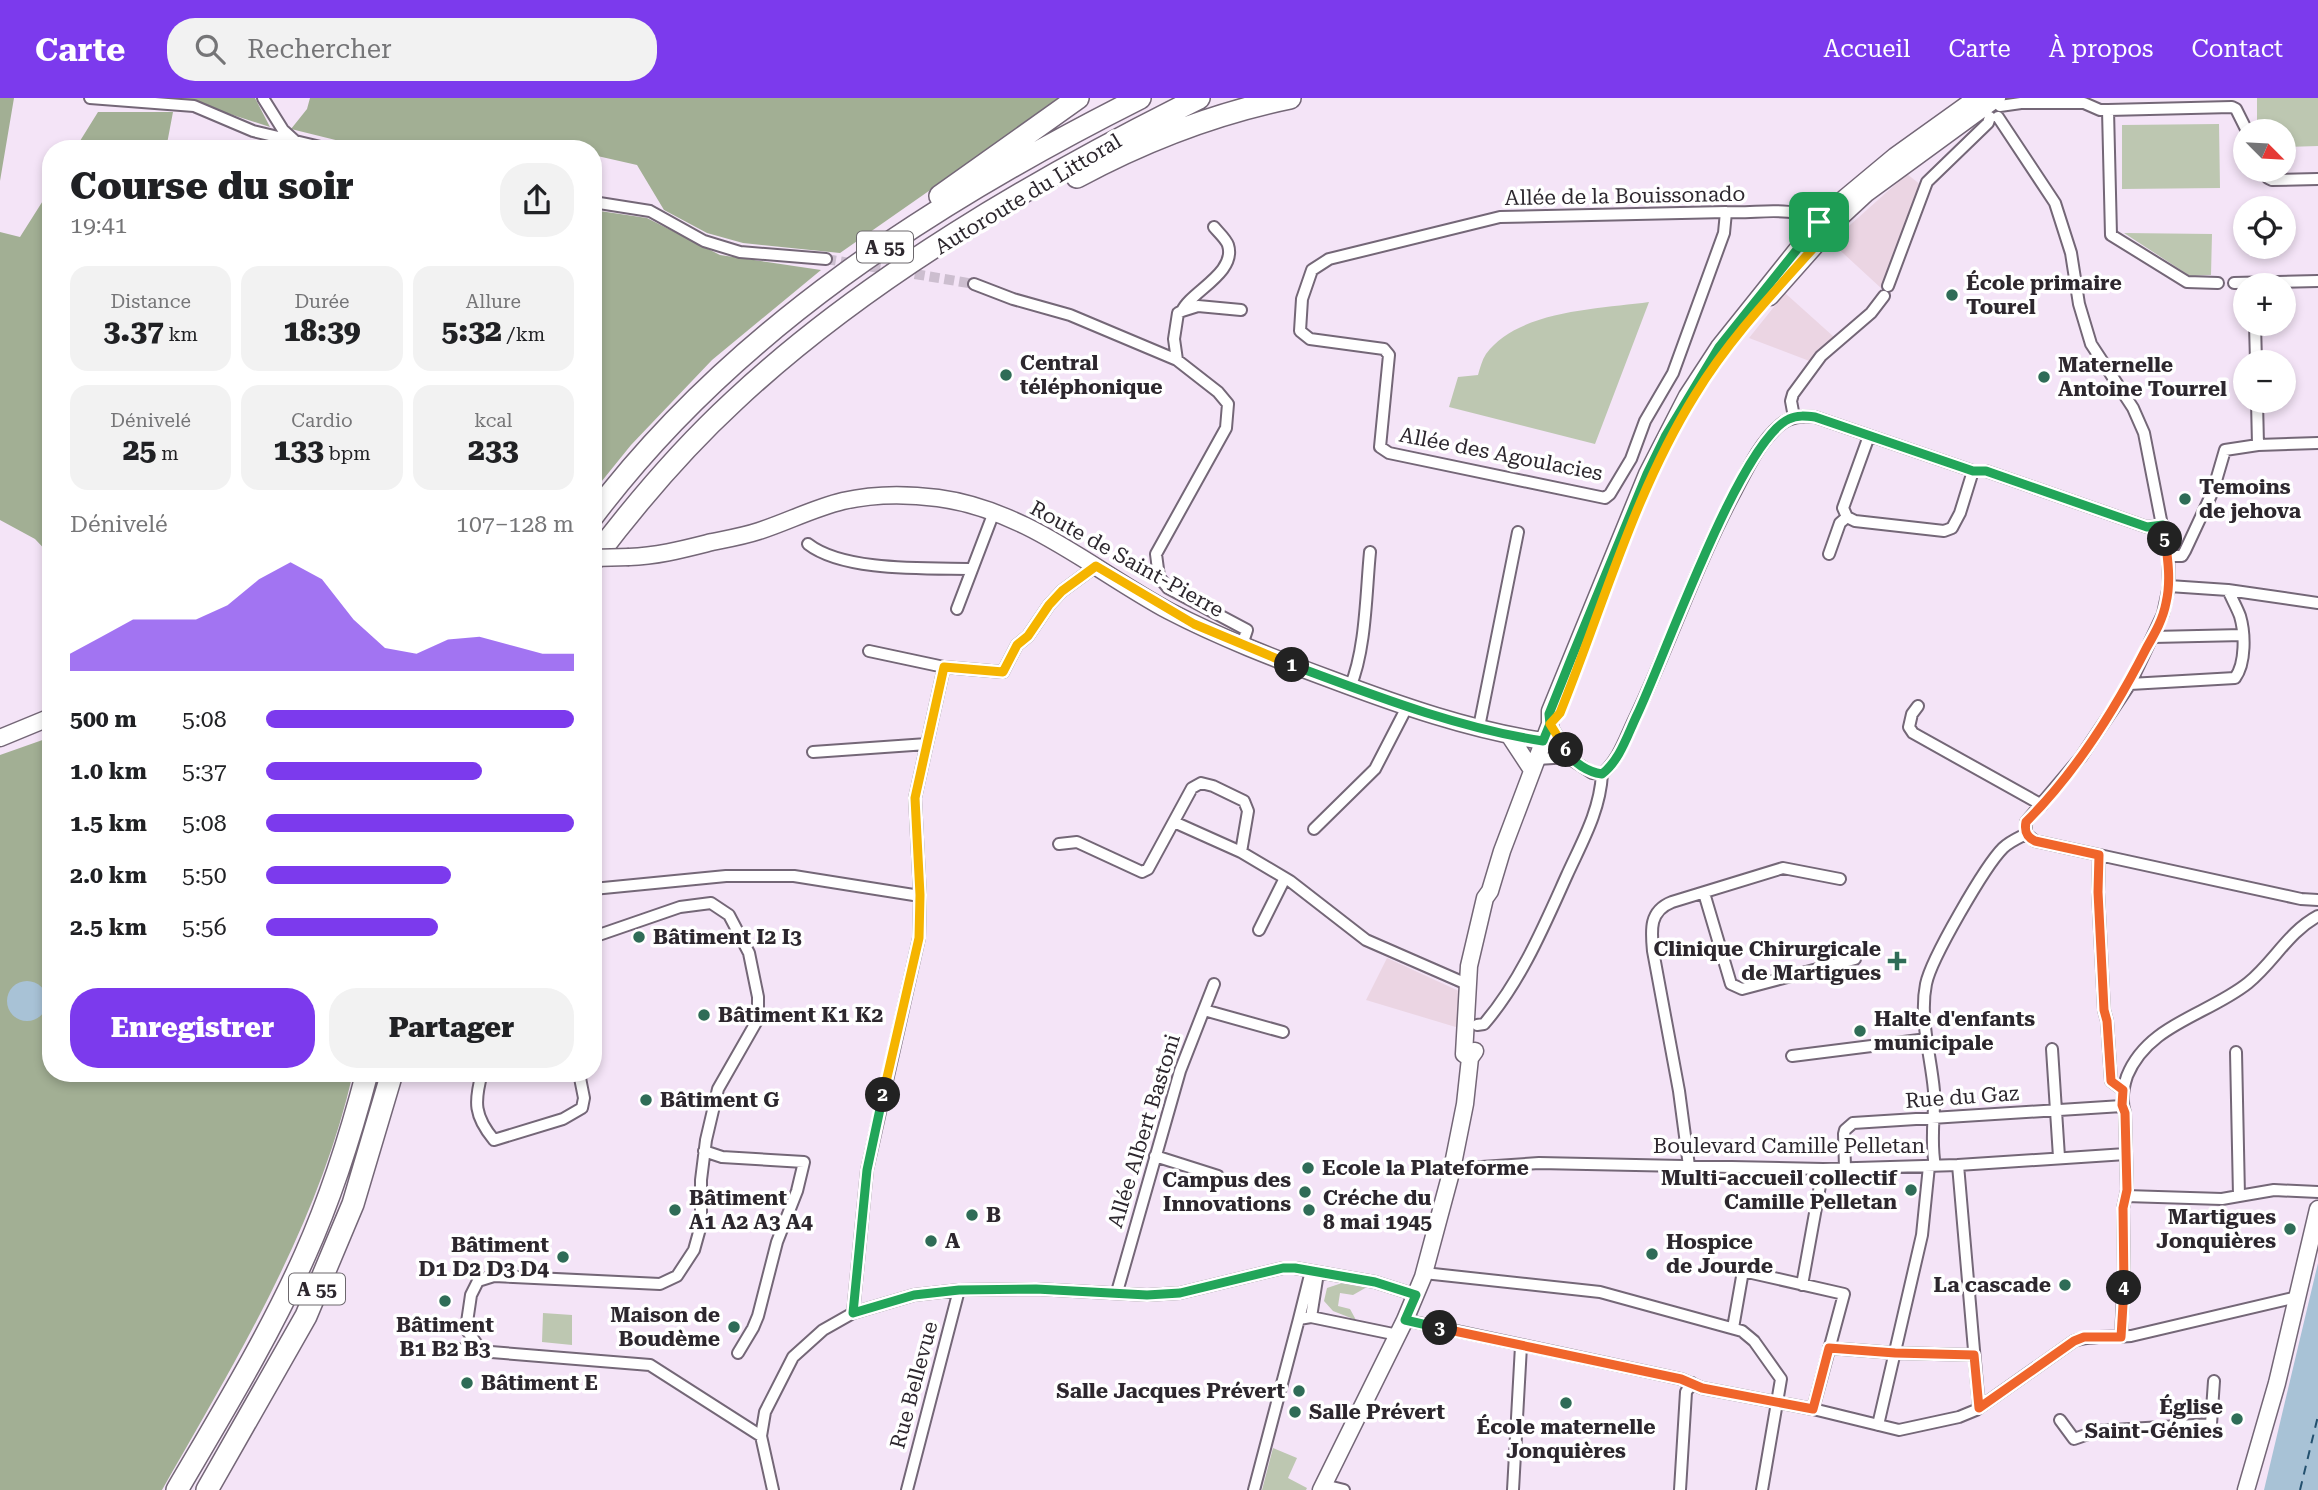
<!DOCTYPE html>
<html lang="fr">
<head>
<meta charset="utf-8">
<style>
	body { margin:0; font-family:"Roboto Serif",serif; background:#f2f2f2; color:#202124; height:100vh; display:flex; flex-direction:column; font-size:26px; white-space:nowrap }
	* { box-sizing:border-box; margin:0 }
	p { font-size:23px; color:#757577 }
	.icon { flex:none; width:38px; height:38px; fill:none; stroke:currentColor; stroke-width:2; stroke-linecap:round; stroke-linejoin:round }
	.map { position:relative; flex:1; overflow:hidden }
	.side { position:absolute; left:42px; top:42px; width:560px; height:942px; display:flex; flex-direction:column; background:#fff; border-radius:28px; box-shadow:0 4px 10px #0003 }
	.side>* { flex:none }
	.needle { width:46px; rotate:114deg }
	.tools { position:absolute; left:2233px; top:21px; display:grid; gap:14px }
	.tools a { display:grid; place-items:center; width:63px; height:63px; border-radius:50%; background:#fff; box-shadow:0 4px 10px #0003; font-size:35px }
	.pin { position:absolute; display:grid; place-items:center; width:60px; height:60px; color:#fff; margin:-30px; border-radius:14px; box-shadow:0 4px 10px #0006 }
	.km { position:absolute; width:35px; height:35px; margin:-18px; border-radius:50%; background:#222; color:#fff; font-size:19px; line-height:35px; text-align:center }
	.round { display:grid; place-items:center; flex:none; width:74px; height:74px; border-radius:28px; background:#f2f2f2 }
	.summary { display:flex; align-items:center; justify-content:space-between; height:119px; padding:0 28px }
	h1 { font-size:38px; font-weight:800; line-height:52px }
	.figures { display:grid; grid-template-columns:repeat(3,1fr); gap:10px; height:119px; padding:7px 28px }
	.figures div { display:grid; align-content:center; border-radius:18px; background:#f2f2f2; text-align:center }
	.figures b { font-size:30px; font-weight:800 }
	.figures small { font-size:19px; font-weight:400 }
	.figures p { font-size:19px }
	.chart { height:196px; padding:14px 28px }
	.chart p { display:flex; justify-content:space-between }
	.chart svg { width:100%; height:126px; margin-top:7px; fill:#7c3aed; opacity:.7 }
	.cta { display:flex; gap:14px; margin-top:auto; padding:14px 28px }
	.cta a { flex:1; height:80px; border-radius:28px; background:#7c3aed; color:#fff; font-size:28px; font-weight:800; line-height:80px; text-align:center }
	.cta a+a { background:#f2f2f2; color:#202124 }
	ul { padding:0 28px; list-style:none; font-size:23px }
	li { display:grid; grid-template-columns:112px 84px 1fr; align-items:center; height:52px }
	li i { height:18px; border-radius:9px; background:#7c3aed }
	header { display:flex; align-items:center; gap:42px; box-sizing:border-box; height:98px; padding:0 35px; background:#7c3aed; color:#fff }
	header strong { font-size:33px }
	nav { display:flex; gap:38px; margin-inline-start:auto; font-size:24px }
	.search { width:490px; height:63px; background:#f2f2f2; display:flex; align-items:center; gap:18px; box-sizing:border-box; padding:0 24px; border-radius:28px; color:#757577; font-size:26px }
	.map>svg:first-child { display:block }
</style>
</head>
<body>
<header>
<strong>Carte</strong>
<div class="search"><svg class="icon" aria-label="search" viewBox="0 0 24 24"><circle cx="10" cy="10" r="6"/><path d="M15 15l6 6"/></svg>Rechercher</div>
<nav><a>Accueil</a><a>Carte</a><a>À propos</a><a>Contact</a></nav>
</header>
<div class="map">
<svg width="2318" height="1392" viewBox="0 0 2318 1392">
	<rect width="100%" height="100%" fill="#f4e4f7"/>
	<!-- commercial -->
	<path fill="#ebd5e3" d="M1907,76l14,11 -20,59 -19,45 -51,-47z
		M1785,195l49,44 -13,12 -9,13 -63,-24z
		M1387,860l74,34 -2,36 -93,-28z"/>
	<!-- green -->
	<path fill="#bdc7b1" d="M2257,0h61v48l-34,1v-16h-27z
		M2219,26l1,64 -98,1v-64z
		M2124,135l88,1 -1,41 -21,1z
		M1649,204l-54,142 -146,-37 9,-30 20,-2c2,-7 4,-15 8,-21 32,-44 113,-45 163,-52z
		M1342,1185l25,4 -14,8 -13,-2 -2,13 12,3 6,11 -23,-9 -9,-10 3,-13z
		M543,1215l29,2v30l-30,-3z
		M1273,1350l24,10 -9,20 19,10 -1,2h-44z"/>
	<!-- forest -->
	<path fill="#a2af94" d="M0,0h14l-14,83z
		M180,0h75l15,29z
		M310,0h752l-222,155 -97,-10 -36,-10 -43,-23 -27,-45 -44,-10v-6h-32l-27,-6 -4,6h-158l-81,-20 16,-20z
		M98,14h75l-7,37h-91z
		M51,90v226l-5,13 5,2v127l-16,-17 -35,-19v-288l20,5z
		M593,112l54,8 73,37 101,15 -109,90 -81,85 -38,47z
		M51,639v336h302c-34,150 -115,284 -191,417h-162v-735z"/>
	<!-- water -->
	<path fill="#a8c2d6" d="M7 903a20 20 0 1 1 40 0a20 20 0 1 1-40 0Z
		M2318,1165v227h-54z"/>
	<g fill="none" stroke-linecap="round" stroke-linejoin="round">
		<!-- ferry -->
		<path stroke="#23506e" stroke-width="2" stroke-dasharray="9 7" stroke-linecap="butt" d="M2300,1392l18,-74"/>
		<!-- street-tunnel -->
		<path stroke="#ccbecf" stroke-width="10" stroke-dasharray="10 5" stroke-linecap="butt" d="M826,161l148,25"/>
		<defs>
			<path id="street" d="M90,0l104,8 59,25 76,18
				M263,0l20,32 11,10
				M2000,8l21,-3h63l16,7h8l124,-3 4,2 11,22
				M2108,12l3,125 76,47 31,1
				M1998,19l57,86 16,50 8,51 12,40 42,64 11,25 24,123 1,30 -6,28 -33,70 -49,73 -55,65v12
				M2264,72l4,8 4,2 46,-1
				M593,104l57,9 54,30 36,11 86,7
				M1726,114l-2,21 -51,140 -28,48 -14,38 -21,35 -5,4 -216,-45 -9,-6 9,-92 -5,-6 -74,-10 -10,-8 2,-32 10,-29 17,-11 171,-42 226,-5c23,2 48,-4 70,1 10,2 17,9 27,8
				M2234,185l84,-2
				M974,186l39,15 57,16 107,45 41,32 10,12 -2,24 -70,126 3,23 9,11 79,42 -5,15
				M1888,188l39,-104 61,-59 2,-6
				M1182,213l16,-5 43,4
				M2255,226l1,38
				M1177,262l-3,-21 4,-26 4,-2c8,-19 55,-38 46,-66 -2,-6 -9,-12 -14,-18
				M2257,303l1,44
				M1794,319l-3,-16 2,-7 28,-38 50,-43 13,-17
				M1869,338l-26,72 4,9 8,4 89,10 8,-3 8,-15 13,-42
				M808,446c36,28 119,24 164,25
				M1829,456l11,-31 7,-6
				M2168,458h14l3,-5 28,-60 12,-41 33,-5 60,-2
				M2169,488l59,4 90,13
				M957,511l37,-97
				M2153,539l90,-2
				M869,553l75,16 59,5 14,-27 11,-9 21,-31 13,-14 34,-25
				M2130,586l105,-6c11,-15 10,-45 5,-62 -3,-8 -8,-17 -12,-26
				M1350,589c16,-37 16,-95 20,-135
				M1918,608l-6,8 -3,13 4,6 129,72
				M1550,626l19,31
				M1479,629l39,-195
				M1543,643l49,32 10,1
				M813,654l114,-8
				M1537,661l33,-2
				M1602,676c16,-13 23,-35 32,-54 36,-75 62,-155 102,-229 12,-23 24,-49 44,-66 10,-9 23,-9 35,-8l158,54h13l161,56 16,-2
				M1174,724l67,30 49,29 76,59 103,45
				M1314,731l61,-60 32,-62
				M2026,736l9,7 266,58 17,1
				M1059,746l18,-2 65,30 6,-3 44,-81 9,-5 12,3 31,15 4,10 -7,41
				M2099,757l-1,37 6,118 3,11 4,60 12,9
				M593,791l133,-13h68l126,20
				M1704,795l27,91 11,5 113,-30
				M1259,832l26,-52
				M1204,912l79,22
				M1477,927l7,-1c37,-43 60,-98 83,-149 15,-33 33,-64 35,-101
				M2052,951l7,108
				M2236,954l3,144 35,-6 44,2
				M1792,958l135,-17
				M482,975c-8,29 -8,43 12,67l69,-21 19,-11 2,-10 -5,-25
				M704,1053l18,6 82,5 -7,29 -20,51 -19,74 -5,12 -15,25
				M1155,1058l63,20
				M1958,1067l21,243
				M1689,1068l-10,-75 -26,-140c-2,-21 -4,-40 19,-49l111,-34 57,11
				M1935,1068c-5,-25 0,-50 -1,-75 -3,-35 -15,-72 -8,-107 5,-25 59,-118 77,-136 6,-6 15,-10 23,-14
				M1845,1070l-1,-34 1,-4 8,-7 269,-17
				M1452,1071l87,-6 284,6 135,-4 168,-11
				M2126,1098l96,3 17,-3
				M1424,1175l176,19 142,39 12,10 27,38 -19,111
				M1802,1187l21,-116
				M1117,1194l63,-221 34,-87
				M853,1215l14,-143 52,-232 1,-42 -5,-98 29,-131
				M1311,1219l7,-44
				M1299,1221l12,-48
				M1405,1222l276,59 21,9 111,21 86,21 60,-13 17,-7 98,-69c16,-6 39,-3 57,-5l166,-39
				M1733,1230l10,-57 101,23 -31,115
				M2121,1239l3,-61 -1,-68 4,-18 -2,-77c-4,-12 -2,-25 2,-37 21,-52 81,-61 121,-93 26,-21 40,-51 70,-67
				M1829,1250l66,5 79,2
				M454,1251l196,16 111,71
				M481,1252l-15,-21 5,-34 7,-14 16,-5 166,8 17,-8 17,-26 7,-25v-45l5,-40 12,-51 40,-70v-22l-9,-44 -20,-38 -18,-12 -31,4 -87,30
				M2060,1322l14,19 23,-8 114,-7 3,-43
				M1878,1327l44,-190 7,-69
				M1324,1387l20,5
				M773,1392l-12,-54 4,-24 28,-55 30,-27 30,-17 61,-18 45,-5 77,-1 111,6 33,-2 103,-25h12l80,14 41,13
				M907,1392l52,-200
				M1254,1392l45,-171 12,-2 87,18
				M1513,1392l8,-144
				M1680,1392l6,-98 6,-9"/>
			<path id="secondary" d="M1770,199l70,-79 27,-25 130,-95
				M629,459c29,-1 55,-8 83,-15 15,-3 32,-6 47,-11 28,-9 55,-23 84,-30 30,-7 65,-7 95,-3 89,12 155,72 231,113 52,27 107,48 161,68 69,26 140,51 213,62
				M1509,637l23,35
				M0,640l51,-21
				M1470,960l-6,-4 5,-88 16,-68 5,-7 12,-40 48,-127v-13l97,-237 40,-78 32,-49 100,-125 22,-21 54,-45 81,-58
				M1321,1392l84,-170 18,-43 29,-108 13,-65 5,-46 5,-7
				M2246,1392l31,-107 41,-174"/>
			<path id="highway" d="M1077,79c65,-35 140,-64 213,-79
				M940,98l138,-98
				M593,418c140,-186 342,-315 547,-418
				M593,462c43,-57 89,-111 141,-159 131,-123 304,-223 465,-303
				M177,1392c45,-77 92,-154 128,-235 26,-58 46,-121 62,-182
				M207,1392l99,-174 47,-112 39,-131"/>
		</defs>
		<!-- street casing -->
		<use href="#street" stroke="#746777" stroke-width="14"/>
		<!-- secondary casing -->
		<use href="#secondary" stroke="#746777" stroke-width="19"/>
		<!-- highway casing -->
		<use href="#highway" stroke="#746777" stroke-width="24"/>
		<!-- street -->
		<use href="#street" stroke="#fff" stroke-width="10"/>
		<!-- secondary -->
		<use href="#secondary" stroke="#fff" stroke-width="16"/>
		<!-- highway -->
		<use href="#highway" stroke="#fff" stroke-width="21"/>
		<defs>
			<path id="secondary-bridge" d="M593,460l36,-1"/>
		</defs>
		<!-- secondary-bridge casing -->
		<use href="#secondary-bridge" stroke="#746777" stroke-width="19" stroke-linecap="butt"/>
		<!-- secondary-bridge -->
		<use href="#secondary-bridge" stroke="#fff" stroke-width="16"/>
	</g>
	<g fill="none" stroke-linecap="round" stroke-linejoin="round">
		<defs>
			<path id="split-1" d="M1292,567c81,30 165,63 251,76l7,-17 -1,-10 22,-55 76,-185 19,-39 53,-88 100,-125"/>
			<path id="split-2" d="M883,997l36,-157 1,-43 -5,-97 29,-131 59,5 14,-27 11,-9 21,-31 13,-14 34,-25 98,58 98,41"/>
			<path id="split-3" d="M883,997l-16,75 -14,143 61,-18 45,-5 77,-1 111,6 33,-2 103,-25h12l80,14 41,13 -11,25 35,8"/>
			<path id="split-4" d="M1440,1230l241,51 21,9 111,21 16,-61 66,5 79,2 5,53 95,-67 10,-4h37l3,-49"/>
			<path id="split-5" d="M2124,1190l-1,-80 4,-18 -2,-77 -3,-8 1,-15 -12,-9 -4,-60 -3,-11 -6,-118 1,-37 -64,-14c-8,-4 -11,-9 -9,-19 50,-50 89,-112 121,-175 8,-14 16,-28 19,-44 5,-21 2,-43 -1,-64"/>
			<path id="split-6" d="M1566,652c7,13 22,22 36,24 18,-14 25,-38 35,-59 27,-56 103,-274 152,-296 8,-4 17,-3 26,-2l158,54h13l161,56 16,-2 2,14"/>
			<path id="split-7" d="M1566,652l-16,-26 10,-11c43,-106 74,-220 135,-318 40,-66 95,-119 145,-177l-21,4"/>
		</defs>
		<!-- split-1 casing -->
		<use href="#split-1" stroke="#fff" stroke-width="14"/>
		<!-- split-2 casing -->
		<use href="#split-2" stroke="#fff" stroke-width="14"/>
		<!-- split-3 casing -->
		<use href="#split-3" stroke="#fff" stroke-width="14"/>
		<!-- split-4 casing -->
		<use href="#split-4" stroke="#fff" stroke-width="14"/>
		<!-- split-5 casing -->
		<use href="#split-5" stroke="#fff" stroke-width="14"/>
		<!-- split-6 casing -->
		<use href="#split-6" stroke="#fff" stroke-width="14"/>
		<!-- split-7 casing -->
		<use href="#split-7" stroke="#fff" stroke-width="14"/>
		<!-- split-1 -->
		<use href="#split-1" stroke="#22a559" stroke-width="9"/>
		<!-- split-2 -->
		<use href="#split-2" stroke="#f5b400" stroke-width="9"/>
		<!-- split-3 -->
		<use href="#split-3" stroke="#22a559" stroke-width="9"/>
		<!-- split-4 -->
		<use href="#split-4" stroke="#f0652b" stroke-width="9"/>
		<!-- split-5 -->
		<use href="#split-5" stroke="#f0652b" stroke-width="9"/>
		<!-- split-6 -->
		<use href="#split-6" stroke="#22a559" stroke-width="9"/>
		<!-- split-7 -->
		<use href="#split-7" stroke="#f5b400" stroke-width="9"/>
	</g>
	<!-- markers -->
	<g fill="#2f6c57" stroke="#fff" stroke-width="2.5">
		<circle cx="1952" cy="197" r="7"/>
		<circle cx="1006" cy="277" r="7"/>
		<circle cx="2044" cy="279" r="7"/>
		<circle cx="2185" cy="401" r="7"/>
		<circle cx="639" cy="839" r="7"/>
		<path d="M1893.5 852.5h7v7h7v7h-7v7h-7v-7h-7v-7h7z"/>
		<circle cx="704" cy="917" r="7"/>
		<circle cx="1860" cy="933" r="7"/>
		<circle cx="646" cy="1002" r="7"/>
		<circle cx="1308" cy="1070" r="7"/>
		<circle cx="1911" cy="1092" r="7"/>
		<circle cx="1305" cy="1094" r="7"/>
		<circle cx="675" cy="1112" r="7"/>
		<circle cx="1309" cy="1112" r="7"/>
		<circle cx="972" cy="1117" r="7"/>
		<circle cx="2290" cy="1131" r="7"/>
		<circle cx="931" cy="1143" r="7"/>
		<circle cx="1652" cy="1156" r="7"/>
		<circle cx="563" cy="1159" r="7"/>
		<circle cx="2065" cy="1187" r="7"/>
		<circle cx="445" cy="1203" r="7"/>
		<circle cx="734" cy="1229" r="7"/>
		<circle cx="467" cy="1285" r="7"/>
		<circle cx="1299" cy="1293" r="7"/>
		<circle cx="1566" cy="1305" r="7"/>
		<circle cx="1295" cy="1314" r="7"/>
		<circle cx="2237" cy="1321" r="7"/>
	</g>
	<g text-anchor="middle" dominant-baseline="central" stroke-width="7" stroke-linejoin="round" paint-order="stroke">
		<!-- shield labels -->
		<g fill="#fff" stroke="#6c686d" stroke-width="2">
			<rect x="857" y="133.5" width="56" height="31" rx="5"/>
			<rect x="289" y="1175.5" width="56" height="31" rx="5"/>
		</g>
		<g font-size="19" font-weight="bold" fill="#2d272e">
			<text x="885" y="149">A 55</text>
			<text x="317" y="1191">A 55</text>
		</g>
		<!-- street labels -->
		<g font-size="21" fill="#2d272e" stroke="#fff">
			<text transform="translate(1028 96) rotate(-31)">Autoroute du Littoral</text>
			<text transform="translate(1625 98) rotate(-1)">Allée de la Bouissonado</text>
			<text transform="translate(1501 356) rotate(11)">Allée des Agoulacies</text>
			<text transform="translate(1127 461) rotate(29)">Route de Saint-Pierre</text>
			<text transform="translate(1962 999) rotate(-4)">Rue du Gaz</text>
			<text transform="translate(1144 1033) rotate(-73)">Allée Albert Bastoni</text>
			<text x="1789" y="1048">Boulevard Camille Pelletan</text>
			<text transform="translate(914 1287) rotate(-75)">Rue Bellevue</text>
		</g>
		<!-- poi labels -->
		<g font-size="21" font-weight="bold" fill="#2d272e" stroke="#fff" text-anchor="start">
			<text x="1966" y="185">École primaire<tspan x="1966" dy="24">Tourel</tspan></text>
			<text x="1020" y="265">Central<tspan x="1020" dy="24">téléphonique</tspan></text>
			<text x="2058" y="267">Maternelle<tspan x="2058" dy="24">Antoine Tourrel</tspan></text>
			<text x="2199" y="389">Temoins<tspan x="2199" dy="24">de jehova</tspan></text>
			<text x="653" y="839">Bâtiment I2 I3</text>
			<text x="1881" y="851" text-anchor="end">Clinique Chirurgicale<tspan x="1881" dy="24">de Martigues</tspan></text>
			<text x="718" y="917">Bâtiment K1 K2</text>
			<text x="1874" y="921">Halte d'enfants<tspan x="1874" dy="24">municipale</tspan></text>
			<text x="660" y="1002">Bâtiment G</text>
			<text x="1322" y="1070">Ecole la Plateforme</text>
			<text x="1897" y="1080" text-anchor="end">Multi-accueil collectif<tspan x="1897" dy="24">Camille Pelletan</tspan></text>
			<text x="1291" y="1082" text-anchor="end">Campus des<tspan x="1291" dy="24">Innovations</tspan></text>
			<text x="689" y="1100">Bâtiment<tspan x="689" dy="24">A1 A2 A3 A4</tspan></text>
			<text x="1323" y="1100">Créche du<tspan x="1323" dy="24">8 mai 1945</tspan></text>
			<text x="986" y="1117">B</text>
			<text x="2276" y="1119" text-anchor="end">Martigues<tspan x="2276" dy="24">Jonquières</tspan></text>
			<text x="945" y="1143">A</text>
			<text x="1666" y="1144">Hospice<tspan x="1666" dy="24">de Jourde</tspan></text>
			<text x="549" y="1147" text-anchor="end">Bâtiment<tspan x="549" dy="24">D1 D2 D3 D4</tspan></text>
			<text x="2051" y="1187" text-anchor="end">La cascade</text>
			<text x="720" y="1217" text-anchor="end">Maison de<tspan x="720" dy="24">Boudème</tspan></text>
			<text x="445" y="1227" text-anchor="middle">Bâtiment<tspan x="445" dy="24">B1 B2 B3</tspan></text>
			<text x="481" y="1285">Bâtiment E</text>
			<text x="1285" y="1293" text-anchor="end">Salle Jacques Prévert</text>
			<text x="2223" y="1309" text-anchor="end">Église<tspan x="2223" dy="24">Saint-Génies</tspan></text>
			<text x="1309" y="1314">Salle Prévert</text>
			<text x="1566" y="1329" text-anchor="middle">École maternelle<tspan x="1566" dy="24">Jonquières</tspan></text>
		</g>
	</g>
</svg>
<div class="tools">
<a><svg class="needle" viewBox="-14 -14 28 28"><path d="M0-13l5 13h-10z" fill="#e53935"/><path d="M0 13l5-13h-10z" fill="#757577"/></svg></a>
<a><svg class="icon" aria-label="locate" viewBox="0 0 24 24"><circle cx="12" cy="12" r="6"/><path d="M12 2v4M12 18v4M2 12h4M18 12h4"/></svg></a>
<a>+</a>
<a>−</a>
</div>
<div class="pin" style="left:1819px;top:124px;background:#1e9e55"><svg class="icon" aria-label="arrive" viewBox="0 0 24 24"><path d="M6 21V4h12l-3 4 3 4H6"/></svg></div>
<b class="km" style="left:1292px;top:567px">1</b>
<b class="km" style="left:883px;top:997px">2</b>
<b class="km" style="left:1440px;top:1230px">3</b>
<b class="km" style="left:2124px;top:1190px">4</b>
<b class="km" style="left:2165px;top:441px">5</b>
<b class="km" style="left:1566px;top:652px">6</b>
<section class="side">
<div class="summary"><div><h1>Course du soir</h1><p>19:41</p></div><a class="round"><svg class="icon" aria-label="share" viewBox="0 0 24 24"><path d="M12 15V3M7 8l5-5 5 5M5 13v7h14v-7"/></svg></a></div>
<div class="figures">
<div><p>Distance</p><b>3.37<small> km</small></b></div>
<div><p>Durée</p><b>18:39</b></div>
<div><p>Allure</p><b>5:32<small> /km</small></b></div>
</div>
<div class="figures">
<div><p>Dénivelé</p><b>25<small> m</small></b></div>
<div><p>Cardio</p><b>133<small> bpm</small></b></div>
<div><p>kcal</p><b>233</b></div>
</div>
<div class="chart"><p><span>Dénivelé</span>107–128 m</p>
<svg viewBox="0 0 160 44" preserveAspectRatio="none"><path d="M0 44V38L10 32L20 26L30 26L40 26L50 21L60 12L70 6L80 12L90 26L100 36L110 38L120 33L130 32L140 35L150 38L160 38V44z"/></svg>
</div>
<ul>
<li><b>500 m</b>5:08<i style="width:100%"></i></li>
<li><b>1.0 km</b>5:37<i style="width:70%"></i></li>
<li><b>1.5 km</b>5:08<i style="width:100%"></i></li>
<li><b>2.0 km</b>5:50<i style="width:60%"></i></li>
<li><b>2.5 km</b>5:56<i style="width:56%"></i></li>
</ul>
<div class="cta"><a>Enregistrer</a><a>Partager</a></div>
</section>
</div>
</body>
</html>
